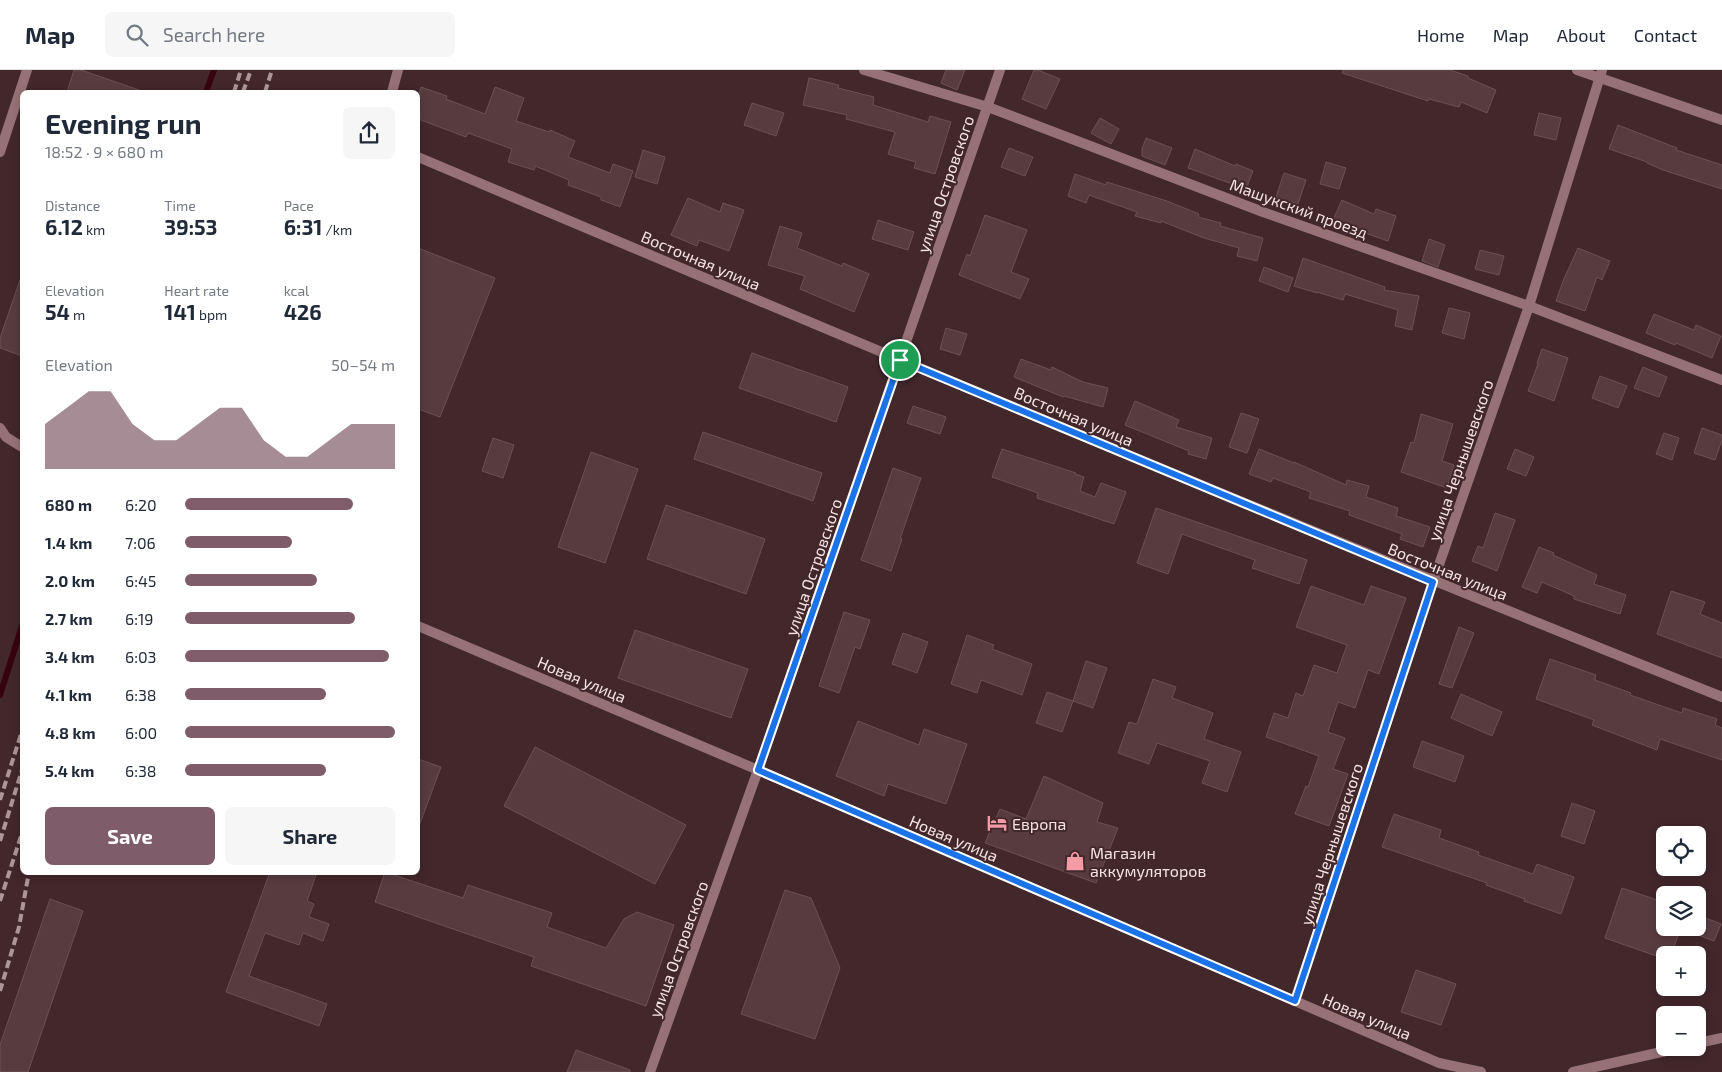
<!DOCTYPE html>
<html lang="en">
<head>
<meta charset="utf-8">
<style>
	body { margin:0; font-family:"Exo 2",sans-serif; background:#f6f6f7; color:#1f2937; height:100vh; display:flex; flex-direction:column; font-size:19px; white-space:nowrap }
	* { box-sizing:border-box; margin:0 }
	p { font-size:16px; color:#747a83 }
	.icon { flex:none; width:28px; height:28px; fill:none; stroke:currentColor; stroke-width:2; stroke-linecap:round; stroke-linejoin:round }
	.map { position:relative; flex:1; overflow:hidden }
	.side { position:absolute; left:20px; top:20px; width:400px; height:785px; display:flex; flex-direction:column; background:#fff; border-radius:8px; box-shadow:0 2px 8px #0003 }
	.side>* { flex:none }
	.buttons { position:absolute; left:1656px; top:756px; display:grid; gap:10px }
	.buttons a { display:grid; place-items:center; width:50px; height:50px; border-radius:8px; background:#fff; box-shadow:0 2px 8px #0003; font-size:25px }
	.pin { position:absolute; display:grid; place-items:center; width:42px; height:42px; color:#fff; margin:-21px; border:2px solid #fff; border-radius:50%; box-shadow:0 1px 5px #0007 }
	.round { display:grid; place-items:center; flex:none; width:52px; height:52px; border-radius:8px; background:#f6f6f7 }
	.overview { display:flex; align-items:center; justify-content:space-between; height:85px; padding:0 25px }
	h1 { font-size:28px; font-weight:700; line-height:38px }
	.figures { display:grid; grid-template-columns:repeat(3,1fr); gap:8px; height:85px; padding:5px 25px }
	.figures div { display:grid; align-content:center }
	.figures b { font-size:21px; font-weight:700 }
	.figures small { font-size:14px; font-weight:400 }
	.figures p { font-size:14px }
	.chart { height:140px; padding:10px 25px }
	.chart p { display:flex; justify-content:space-between }
	.chart svg { width:100%; height:90px; margin-top:5px; fill:#7f5c69; opacity:.7 }
	.action { display:flex; gap:10px; margin-top:auto; padding:10px 25px }
	.action a { flex:1; height:58px; border-radius:8px; background:#7f5c69; color:#fff; font-size:20px; font-weight:700; line-height:58px; text-align:center }
	.action a+a { background:#f6f6f7; color:#1f2937 }
	ul { padding:0 25px; list-style:none; font-size:16px }
	li { display:grid; grid-template-columns:80px 60px 1fr; align-items:center; height:38px }
	li i { height:12px; border-radius:6px; background:#7f5c69 }
	header { display:flex; align-items:center; gap:30px; box-sizing:border-box; height:70px; padding:0 25px; background:#fff; border-bottom:1px solid #e0e1e3 }
	header strong { font-size:24px }
	nav { display:flex; gap:28px; margin-inline-start:auto; font-size:18px }
	.search { width:350px; height:45px; background:#f6f6f7; display:flex; align-items:center; gap:12px; box-sizing:border-box; padding:0 18px; border-radius:8px; color:#747a83; font-size:19px }
	.map>svg:first-child { display:block }
</style>
</head>
<body>
<header>
<strong>Map</strong>
<div class="search"><svg class="icon" aria-label="search" viewBox="0 0 24 24"><circle cx="10" cy="10" r="6"/><path d="M15 15l6 6"/></svg>Search here</div>
<nav><a>Home</a><a>Map</a><a>About</a><a>Contact</a></nav>
</header>
<div class="map">
<svg width="1722" height="1002" viewBox="0 0 1722 1002">
	<rect width="100%" height="100%" fill="#42272b"/>
	<g fill="none" stroke-linecap="round" stroke-linejoin="round">
		<!-- stream -->
		<path stroke="#360210" stroke-width="6" d="M206,22l8,-22
			M0,625l22,-69"/>
	</g>
	<!-- building -->
	<path fill="#573b3f" stroke="#6d5053" d="M74,0h7l58,20 -1,2h-71z
		M946,0h19l-8,20 -16,-7z
		M1034,0h4l22,9 -14,30 -24,-10z
		M1343,0h107l18,6v2l28,12 -9,23 -26,-11 -2,5 -30,-8 -1,2 -86,-28z
		M809,8l30,7 -1,3 36,9 -1,8 55,17 2,-6 21,6 -16,52 -21,-6 2,-6 -28,-8 7,-22 -49,-13 1,-4 -44,-10z
		M421,17l26,9 -1,3 39,15 10,-27 29,11 -8,23 33,11 1,-2 25,11 -7,16 42,16 3,-9 20,7 -13,36 -19,-7v-3l-33,-12 1,-5 -34,-14 -1,4 -26,-8 4,-13 -44,-16 -2,4 -48,-18v-21z
		M752,33l32,10 -8,23 -32,-11z
		M1539,43l22,5 -5,22 -22,-5z
		M1100,48l19,11 -8,15 -20,-11z
		M1618,55l59,23 -1,2 46,15v24l-59,-19 -16,-7v-1l-38,-13z
		M1146,68l26,10 -7,17 -23,-9v-7z
		M1009,78l24,9 -8,19 -24,-9z
		M1195,79l40,17 1,-2 17,7 -7,18 -58,-21z
		M643,80l22,7 -8,27 -22,-7z
		M1326,92l20,6 -7,21 -19,-5z
		M1284,103l22,7 -8,24 -22,-7z
		M1075,104l31,11 1,-3 60,19 32,13 -1,3 23,6 -1,3 43,12 -6,23 -20,-5 2,-8 -35,-10 -43,-17v2l-26,-7 2,-4 -48,-17 -3,8 -18,-7z
		M688,128l32,14 3,-9 21,7 -15,41 -30,-11 -2,6 -26,-11z
		M1342,130l32,14 2,-5 20,7 -8,25 -40,-14v1l-16,-6z
		M985,145l42,15 -16,42 18,7 -9,20 -61,-24 8,-21 3,2z
		M878,150l36,12 -6,18 -36,-11z
		M780,156l22,7 -5,15 45,18 1,-3 26,11 -15,38 -54,-23 5,-13 -37,-11z
		M1429,169l16,6 -7,22 -16,-6z
		M418,178l77,30 -55,139 -22,-8z
		M1578,178l32,13 -8,19 -5,-3 -12,34 -29,-10 7,-20z
		M1480,180l24,6 -5,19 -24,-6z
		M1303,188l82,29 -1,3 35,6 -7,34 -17,-4 3,-16 -53,-16 -2,6 -26,-8v1l-23,-7z
		M1264,197l29,11 -5,14 -29,-11z
		M20,210l2,1v75l-22,-8v-10z
		M1449,238l21,5 -6,26 -22,-6z
		M1654,244l40,16 2,-5 25,11 -9,22 -36,-15 -1,2 -29,-12z
		M946,258l21,6 -7,21 -20,-6z
		M1542,279l26,9 -14,43 -26,-10 10,-27 -1,-1z
		M752,283l96,34 -12,35 -97,-34z
		M1021,289l30,11 1,-3 31,15 25,6 -5,19 -39,-11 -1,1 -49,-20z
		M1643,297l24,10 -8,20 -25,-9z
		M1600,306l27,10 -9,22 -26,-10z
		M1135,331l44,19 -3,7 36,11 -6,21 -18,-5 1,-3 -64,-26z
		M913,336l33,11 -6,17 -33,-11z
		M1241,343l18,6 -12,34 -18,-6z
		M1421,344l32,10 -11,37 12,4 -7,23 -46,-16 10,-30 3,1z
		M1702,358l20,7v5l-7,20 -21,-7z
		M703,362l119,41 -9,28 -119,-42z
		M1664,363l15,5 -7,22 -16,-6z
		M493,368l21,7 -11,33 -21,-7z
		M1002,379l74,24 -1,1 9,3 -4,14 15,6 6,-14 25,9 -12,32 -77,-26 1,-5 -46,-16z
		M1259,379l35,14v-1l52,23 1,-5 22,6 -3,11 32,11 -2,8 34,11 -7,20 -23,-8 2,-5 -53,-19 1,-4 -41,-13 2,-6 -38,-14 -2,4 -22,-8z
		M1515,379l19,8 -8,19 -19,-7z
		M591,382l47,17 -33,94 -47,-16z
		M893,398l28,10 -21,61h2l-11,32 -30,-11z
		M666,435l99,34 -19,55 -99,-35z
		M1156,438l151,52 -8,24 -47,-16 3,-8 -73,-26 -14,40 -31,-11z
		M1495,443l20,7 -18,51 -25,-10 6,-15 5,2z
		M1539,477l15,6 -1,2 44,20 -3,9 32,11 -6,19 -46,-15v-3l-32,-14 -5,11 -15,-6z
		M1311,516l53,19 7,-19 35,12 -27,76 -11,-4 -13,38 -17,-6 -10,30 17,6 -12,31 15,5 -19,52 -34,-12 11,-28 2,1 11,-31 -53,-19 8,-24 14,5 8,-25 7,3 11,-31 23,8 10,-28 -51,-18z
		M1671,521l34,11 -5,12 22,9v35l-65,-24z
		M844,542l26,8 -10,29 -5,-2 -16,46 -20,-7z
		M1459,557l15,6 -22,55 -13,-4z
		M635,560l113,39 -17,49 -113,-40z
		M903,563l25,9 -11,31 -25,-9z
		M967,565l27,10 -2,4 40,15 -10,31 -41,-15 -4,13 -26,-9z
		M1550,589l46,16 -1,5 36,13 -1,2 52,18 1,-5 34,11 -2,6 7,3v32l-62,-21 -3,11 -65,-25 2,-5 -58,-21z
		M1086,591l21,7 -14,40 -20,-7z
		M1153,609l23,8 -4,11 41,15 -9,26 37,13 -14,40 -25,-9 8,-22 -53,-18 -8,21 -31,-11 11,-31 8,2z
		M1047,622l26,9 -11,31 -26,-9z
		M1461,624l41,18 -10,24 -41,-18z
		M858,651l61,24 5,-16 43,15 -21,60 -58,-20 -4,12 -48,-20z
		M1422,671l42,15 -9,26 -42,-15z
		M535,677l151,78 -31,59 -151,-78z
		M418,689l23,8 -22,59h-1z
		M1044,706l59,27 -6,19 21,6 -22,55 -111,-40 15,-34 26,10z
		M1572,733l23,8 -11,33 -23,-8z
		M1394,744l47,16 -2,8 40,14 -1,3 55,19 4,-10 37,13 -13,37 -37,-13 1,-2 -39,-14 1,-2 -105,-36z
		M270,802h47l-10,29 7,3 -5,13 20,7 -6,17 -20,-8 -4,12 -34,-12 -16,43 78,28 -8,22 -93,-34z
		M385,802l78,26 5,-13 84,28 -5,14 59,21 18,-29 13,-7 37,13 -28,81 -115,-40 3,-9 -159,-55z
		M1622,818l41,14 -6,17 8,3v6h16l-10,27h-6v4l-60,-21z
		M785,820l26,8 29,70 -25,71 -74,-25z
		M50,829l33,12 -55,161h-28v-27z
		M1698,845l23,9 -7,17 -16,-6z
		M1416,900l40,14 -15,41 -40,-13z
		M576,980l54,20v2h-63z"/>
	<g fill="none" stroke-linecap="round" stroke-linejoin="round">
		<!-- minor -->
		<path stroke="#967276" stroke-width="10" d="M864,0l124,37 275,105 266,94 193,74
			M1577,0l145,50
			M392,22l6,-22
			M0,82l27,-82
			M418,87c433,183 867,365 1304,540
			M0,358l6,9 16,10
			M418,556l340,144 242,-700
			M1295,931l138,-419 96,-276 73,-236"/>
		<!-- tertiary -->
		<path stroke="#967276" stroke-width="10" d="M1698,973l24,-5
			M650,1002l108,-302 681,293 42,9
			M1573,1002l106,-24"/>
		<!-- rail -->
		<path stroke="#ac9699" stroke-width="4" stroke-dasharray="8 4" stroke-linecap="butt" d="M234,22l7,-22
			M243,22l8,-22
			M265,22l7,-22
			M0,730l22,-69
			M0,771l22,-71
			M0,831l22,-68
			M0,921l19,-64 10,-55"/>
	</g>
	<g fill="none" stroke-linecap="round" stroke-linejoin="round">
		<defs>
			<path id="route" d="M900,290l533,222 -138,419 -537,-231z"/>
		</defs>
		<!-- route casing -->
		<use href="#route" stroke="#fff" stroke-width="10"/>
		<!-- route -->
		<use href="#route" stroke="#1a73e8" stroke-width="6"/>
	</g>
	<!-- icons -->
	<defs>
		<symbol id="hotel-bare" viewBox="-9 -9 18 18"><path d="M-6-4.5h1.5V1H6V5H4.5V3h-9V5H-6ZM-4 0a1.8 1.8 0 1 1 3.6 0ZM.5 0V-2.5h3Q6-2.5 6 0Z" fill="#f49aa6" stroke="#42272b" stroke-width="2.5" paint-order="stroke"/></symbol>
		<symbol id="shop-bare" viewBox="-9 -9 18 18"><path d="M-5-2.5h2.3a2.7 3.5 0 0 1 5.4 0H5L5.5 6h-11ZM-1.5-2.5h3a1.5 2.3 0 0 0-3 0Z" fill="#f49aa6" stroke="#42272b" stroke-width="2.5" paint-order="stroke"/></symbol>
	</defs>
	<g fill-rule="evenodd">
		<use href="#hotel-bare" x="983" y="739" width="28" height="28"/>
		<use href="#shop-bare" x="1061" y="777" width="28" height="28"/>
	</g>
	<g text-anchor="middle" dominant-baseline="central" stroke-width="4" stroke-linejoin="round" paint-order="stroke">
		<!-- street labels -->
		<g font-size="16" fill="#f5e3e5" stroke="#42272b">
			<text transform="translate(945 114) rotate(-71)">улица Островского</text>
			<text transform="translate(1299 138) rotate(20)">Машукский проезд</text>
			<text transform="translate(701 190) rotate(23)">Восточная улица</text>
			<text transform="translate(1074 346) rotate(23)">Восточная улица</text>
			<text transform="translate(1460 390) rotate(-71)">улица Чернышевского</text>
			<text transform="translate(813 497) rotate(-71)">улица Островского</text>
			<text transform="translate(1448 501) rotate(22)">Восточная улица</text>
			<text transform="translate(582 609) rotate(23)">Новая улица</text>
			<text transform="translate(954 768) rotate(23)">Новая улица</text>
			<text transform="translate(1331 774) rotate(-72)">улица Чернышевского</text>
			<text transform="translate(678 879) rotate(-70)">улица Островского</text>
			<text transform="translate(1367 946) rotate(23)">Новая улица</text>
		</g>
		<!-- poi labels -->
		<g font-size="16" fill="#f5e3e5" stroke="#42272b" text-anchor="start">
			<text x="1012" y="753">Европа</text>
			<text x="1090" y="782">Магазин<tspan x="1090" dy="18">аккумуляторов</tspan></text>
		</g>
	</g>
</svg>
<div class="buttons">
<a><svg class="icon" aria-label="locate" viewBox="0 0 24 24"><circle cx="12" cy="12" r="6"/><path d="M12 2v4M12 18v4M2 12h4M18 12h4"/></svg></a>
<a><svg class="icon" aria-label="layers" viewBox="0 0 24 24"><path d="M12 4l9 5-9 5-9-5zM3 14l9 5 9-5"/></svg></a>
<a>+</a>
<a>−</a>
</div>
<div class="pin" style="left:900px;top:290px;background:#1e9e55"><svg class="icon" aria-label="arrive" viewBox="0 0 24 24"><path d="M6 21V4h12l-3 4 3 4H6"/></svg></div>
<section class="side">
<div class="overview"><div><h1>Evening run</h1><p>18:52 · 9 × 680 m</p></div><a class="round"><svg class="icon" aria-label="share" viewBox="0 0 24 24"><path d="M12 15V3M7 8l5-5 5 5M5 13v7h14v-7"/></svg></a></div>
<div class="figures">
<div><p>Distance</p><b>6.12<small> km</small></b></div>
<div><p>Time</p><b>39:53</b></div>
<div><p>Pace</p><b>6:31<small> /km</small></b></div>
</div>
<div class="figures">
<div><p>Elevation</p><b>54<small> m</small></b></div>
<div><p>Heart rate</p><b>141<small> bpm</small></b></div>
<div><p>kcal</p><b>426</b></div>
</div>
<div class="chart"><p><span>Elevation</span>50–54 m</p>
<svg viewBox="0 0 160 44" preserveAspectRatio="none"><path d="M0 44V22L10 14L20 6L30 6L40 22L50 30L60 30L70 22L80 14L90 14L100 30L110 38L120 38L130 30L140 22L150 22L160 22V44z"/></svg>
</div>
<ul>
<li><b>680 m</b>6:20<i style="width:80%"></i></li>
<li><b>1.4 km</b>7:06<i style="width:51%"></i></li>
<li><b>2.0 km</b>6:45<i style="width:63%"></i></li>
<li><b>2.7 km</b>6:19<i style="width:81%"></i></li>
<li><b>3.4 km</b>6:03<i style="width:97%"></i></li>
<li><b>4.1 km</b>6:38<i style="width:67%"></i></li>
<li><b>4.8 km</b>6:00<i style="width:100%"></i></li>
<li><b>5.4 km</b>6:38<i style="width:67%"></i></li>
</ul>
<div class="action"><a>Save</a><a>Share</a></div>
</section>
</div>
</body>
</html>
